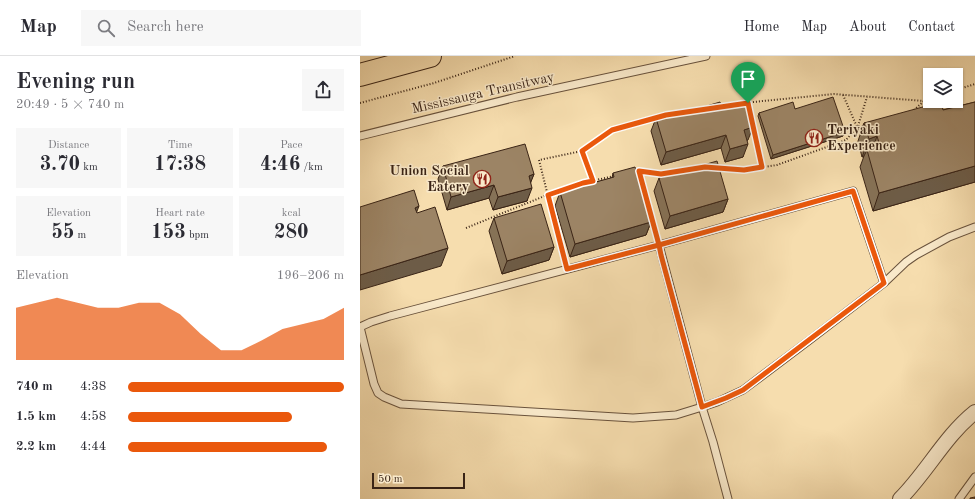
<!DOCTYPE html>
<html lang="en">
<head>
<meta charset="utf-8">
<style>
	body { margin:0; font-family:"Old Standard TT",serif; background:#f7f7f7; color:#2b2b33; height:100vh; display:flex; flex-direction:column; font-size:15px; white-space:nowrap }
	* { box-sizing:border-box; margin:0 }
	p { font-size:13px; color:#7c7c81 }
	.icon { flex:none; width:22px; height:22px; fill:none; stroke:currentColor; stroke-width:2; stroke-linecap:round; stroke-linejoin:round }
	.map { position:relative; flex:1; overflow:hidden }
	.side { display:flex; flex-direction:column; background:#fff; width:360px }
	.side>* { flex:none }
	.tools { position:absolute; left:563px; top:12px; display:grid; gap:8px }
	.tools a { display:grid; place-items:center; width:40px; height:40px; border-radius:0px; background:#fff; box-shadow:0 1px 3px #0004; font-size:20px }
	.scale { position:absolute; left:12px; bottom:10px; width:93px; box-sizing:border-box; padding-left:4px; border:2px solid #3a2416; border-top:0; font-size:11px; line-height:14px; white-space:nowrap; color:#3a2416; -webkit-text-stroke:3px #f9e9ca; paint-order:stroke }
	.pin { position:absolute; display:grid; place-items:center; width:34px; height:34px; color:#fff; margin:-41px -17px; border-radius:50% 50% 50% 0; rotate:-45deg; box-shadow:0 0 4px #0007 }
	.pin .icon { rotate:45deg }
	.round { display:grid; place-items:center; flex:none; width:42px; height:42px; border-radius:0px; background:#f7f7f7 }
	.summary { display:flex; align-items:center; justify-content:space-between; height:68px; padding:0 16px }
	h1 { font-size:22px; font-weight:700; line-height:30px }
	.figures { display:grid; grid-template-columns:repeat(3,1fr); gap:6px; height:68px; padding:4px 16px }
	.figures div { display:grid; align-content:center; border-radius:0px; background:#f7f7f7; text-align:center }
	.figures b { font-size:20px; font-weight:700 }
	.figures small { font-size:11px; font-weight:400 }
	.figures p { font-size:11px }
	.chart { height:112px; padding:8px 16px }
	.chart p { display:flex; justify-content:space-between }
	.chart svg { width:100%; height:72px; margin-top:4px; fill:#ea580c; opacity:.7 }
	ul { padding:0 16px; list-style:none; font-size:13px }
	li { display:grid; grid-template-columns:64px 48px 1fr; align-items:center; height:30px }
	li i { height:10px; border-radius:5px; background:#ea580c }
	header { display:flex; align-items:center; gap:24px; box-sizing:border-box; height:56px; padding:0 20px; background:#fff; border-bottom:1px solid #e1e1e2 }
	header strong { font-size:19px }
	nav { display:flex; gap:22px; margin-inline-start:auto; font-size:14px }
	.search { width:280px; height:36px; background:#f7f7f7; display:flex; align-items:center; gap:10px; box-sizing:border-box; padding:0 14px; border-radius:0px; color:#7c7c81; font-size:15px }
	main { display:flex; flex:1; min-height:0 }
	.map>svg:first-child { display:block }
</style>
</head>
<body>
<header>
<strong>Map</strong>
<div class="search"><svg class="icon" aria-label="search" viewBox="0 0 24 24"><circle cx="10" cy="10" r="6"/><path d="M15 15l6 6"/></svg>Search here</div>
<nav><a>Home</a><a>Map</a><a>About</a><a>Contact</a></nav>
</header>
<main>
<section class="side">
<div class="summary"><div><h1>Evening run</h1><p>20:49 · 5 × 740 m</p></div><a class="round"><svg class="icon" aria-label="share" viewBox="0 0 24 24"><path d="M12 15V3M7 8l5-5 5 5M5 13v7h14v-7"/></svg></a></div>
<div class="figures">
<div><p>Distance</p><b>3.70<small> km</small></b></div>
<div><p>Time</p><b>17:38</b></div>
<div><p>Pace</p><b>4:46<small> /km</small></b></div>
</div>
<div class="figures">
<div><p>Elevation</p><b>55<small> m</small></b></div>
<div><p>Heart rate</p><b>153<small> bpm</small></b></div>
<div><p>kcal</p><b>280</b></div>
</div>
<div class="chart"><p><span>Elevation</span>196–206 m</p>
<svg viewBox="0 0 160 44" preserveAspectRatio="none"><path d="M0 44V12L10 9L20 6L30 9L40 12L50 12L60 9L70 9L80 16L90 28L100 38L110 38L120 32L130 25L140 22L150 19L160 12V44z"/></svg>
</div>
<ul>
<li><b>740 m</b>4:38<i style="width:100%"></i></li>
<li><b>1.5 km</b>4:58<i style="width:76%"></i></li>
<li><b>2.2 km</b>4:44<i style="width:92%"></i></li>
</ul>
</section>
<div class="map">
<svg width="615" height="443" viewBox="0 0 615 443">
	<rect width="100%" height="100%" fill="#f6ddae"/>
	<filter id="stains"><feTurbulence type="fractalNoise" baseFrequency=".005" numOctaves="4"/><feColorMatrix values="0 0 0 0 .2 0 0 0 0 .09 0 0 0 0 .02 0 0 0 .5 -.17"/></filter>
	<radialGradient id="worn" r=".72"><stop offset=".6" stop-color="#630" stop-opacity="0"/><stop offset="1" stop-color="#630" stop-opacity=".3"/></radialGradient>
	<g fill="none" stroke-linecap="round" stroke-linejoin="round">
		<defs>
			<path id="lane" d="M0,80l157,-39 189,-41
				M299,189l43,162 11,35 15,57
				M0,271l14,57 4,9 6,4 17,7 232,14 43,-3 26,-8 15,-5 26,-12 68,-51 73,-56 22,-21 10,-7 33,-18 26,-10
				M0,271l11,-5 19,-6 269,-71 194,-54 31,92
				M599,443l16,-22"/>
			<path id="street" d="M540,443c27,-27 45,-63 75,-87"/>
			<path id="primary" d="M0,19l70,-19"/>
		</defs>
		<!-- lane casing -->
		<use href="#lane" stroke="#69523c" stroke-width="9"/>
		<!-- street casing -->
		<use href="#street" stroke="#69523c" stroke-width="16"/>
		<!-- primary casing -->
		<use href="#primary" stroke="#3a2416" stroke-width="24"/>
		<!-- path -->
		<path stroke="#3a2416" stroke-width="2" stroke-dasharray="1 2" stroke-linecap="butt" d="M596,34l19,-6
			M483,39l14,32
			M0,47l74,-20 81,-27
			M384,47l19,-2 71,-7 90,7 6,-2
			M388,47l14,64
			M359,51l15,-2
			M554,54l10,-9
			M317,57l13,-2
			M498,70l9,-29
			M357,112l27,2 33,-5 69,-25 11,-13 9,-2
			M279,115l17,65
			M274,116l5,-1 22,3 24,-4
			M233,125l-11,-30 30,-21 54,-15 7,-1
			M106,172l81,-33 36,-12 31,-7
			M204,204l-25,-100 43,-9"/>
		<!-- lane -->
		<use href="#lane" stroke="#f9e9ca" stroke-width="7"/>
		<!-- street -->
		<use href="#street" stroke="#f9e9ca" stroke-width="14"/>
		<!-- primary -->
		<use href="#primary" stroke="#f6ddae" stroke-width="22"/>
	</g>
	<!-- wall -->
	<path fill="#867257" stroke="#3a2416" d="M615,46v80l-102,29 -13,-44 4,-11 -2,1 -4,-16 6,-18 79,-13z
		M362,52l26,32h-1l-4,17 -18,5 -4,-14 -60,17 -10,-34 5,-13 24,-4z
		M435,53l50,23 -2,4 -72,23 -13,-43 1,-3z
		M83,110l91,8 -4,9 -3,18 -34,9 -4,-12 -42,12 -9,-31z
		M253,117l38,49 -5,13 -76,22 -15,-51 5,-14 52,-14z
		M299,122l69,21 -5,13 -58,17 -11,-38z
		M134,162l60,29 -5,13 -47,14 -13,-43z"/>
	<!-- shaded-wall -->
	<path fill="#6d5c47" stroke="#3a2416" d="M393,71l-5,13 -9,3 5,-13z
		M485,76l-2,4 -72,23 2,-4z
		M366,79l-5,13 -60,17 5,-13z
		M517,80l-6,18 -4,-4 -3,6 -2,1 7,-18z
		M388,88l-5,13 -18,5 5,-13z
		M615,110v16l-102,29 6,-18z
		M174,118l-5,13v-11z
		M134,129l-5,13 -42,12 4,-13z
		M172,132l-5,13 -34,9 5,-13z
		M368,143l-5,13 -58,17 5,-13z
		M59,150l-7,18 3,-16z
		M291,166l-5,13 -76,22 5,-13z
		M194,191l-5,13 -47,14 5,-13z
		M88,192l-7,18 -81,24v-15z"/>
	<!-- building -->
	<path fill="#9c8465" stroke="#3a2416" d="M473,41l12,35 -72,23 -14,-42 34,-11 2,7z
		M360,46l2,6 23,-6 8,25 -9,3 4,14 -18,5 -4,-14 -60,17 -10,-34 23,-6 1,2z
		M581,46l2,8 32,-8v64l-96,27 -12,-43 13,-4 -3,-10 -8,3 -5,-16z
		M165,88l9,30 -5,2 3,12 -34,9 -4,-12 -43,12 -8,-31z
		M357,105l11,38 -58,17 -11,-38z
		M275,111l16,55 -76,22 -15,-52 54,-15 -1,-4z
		M54,134l5,16 -4,2 2,5 18,-6 13,41 -88,27v-68z
		M181,148l13,43 -47,14 -13,-43z
		M615,441v2h-5v-1z"/>
	<g fill="none" stroke-linecap="round" stroke-linejoin="round">
		<defs>
			<path id="route" d="M388,47l14,64 -18,3 -39,-3 -44,7 -22,-3 20,74 2,10 37,137 4,15 24,-9 17,-8 141,-107 -31,-92 -194,54 -92,24 -19,-74 35,-12 10,-2 -11,-30 30,-21 54,-15 82,-12"/>
		</defs>
		<!-- route casing -->
		<use href="#route" stroke="#fff" stroke-width="8"/>
		<!-- route -->
		<use href="#route" stroke="#ea580c" stroke-width="5"/>
	</g>
	<!-- icons -->
	<defs>
		<symbol id="restaurant-ring" viewBox="-11 -11 22 22"><circle r="9.5" fill="#f9e9ca" stroke="#8f2418" stroke-width="1.5"/><path d="M-5-6h1v4h1v-4h1v4h1v-4h1v5L-1.5 .5V6h-2V.5L-5-1ZM5-6V6H3V1.5H1.5Q1.5-4 5-6Z" fill="#8f2418"/></symbol>
	</defs>
	<g fill-rule="evenodd">
		<use href="#restaurant-ring" x="444" y="72" width="20" height="20"/>
		<use href="#restaurant-ring" x="112" y="113" width="20" height="20"/>
	</g>
	<g text-anchor="middle" dominant-baseline="central" stroke-width="3" stroke-linejoin="round" paint-order="stroke">
		<!-- street labels -->
		<g font-size="14" fill="#3a2416" stroke="#f9e9ca">
			<text transform="translate(123 37) rotate(-13)">Mississauga Transitway</text>
		</g>
		<!-- poi labels -->
		<g font-size="14" font-weight="bold" fill="#3a2416" stroke="#f9e9ca" text-anchor="start">
			<text x="467" y="74">Teriyaki<tspan x="467" dy="16">Experience</tspan></text>
			<text x="109" y="115" text-anchor="end">Union Social<tspan x="109" dy="16">Eatery</tspan></text>
		</g>
	</g>
	<rect width="100%" height="100%" filter="url(#stains)"/>
	<rect width="100%" height="100%" fill="url(#worn)"/>
</svg>
<div class="tools">
<a><svg class="icon" aria-label="layers" viewBox="0 0 24 24"><path d="M12 4l9 5-9 5-9-5zM3 14l9 5 9-5"/></svg></a>
</div>
<div class="scale">50 m</div>
<div class="pin" style="left:388px;top:47px;background:#1e9e55"><svg class="icon" aria-label="arrive" viewBox="0 0 24 24"><path d="M6 21V4h12l-3 4 3 4H6"/></svg></div>
</div>
</main>
</body>
</html>
